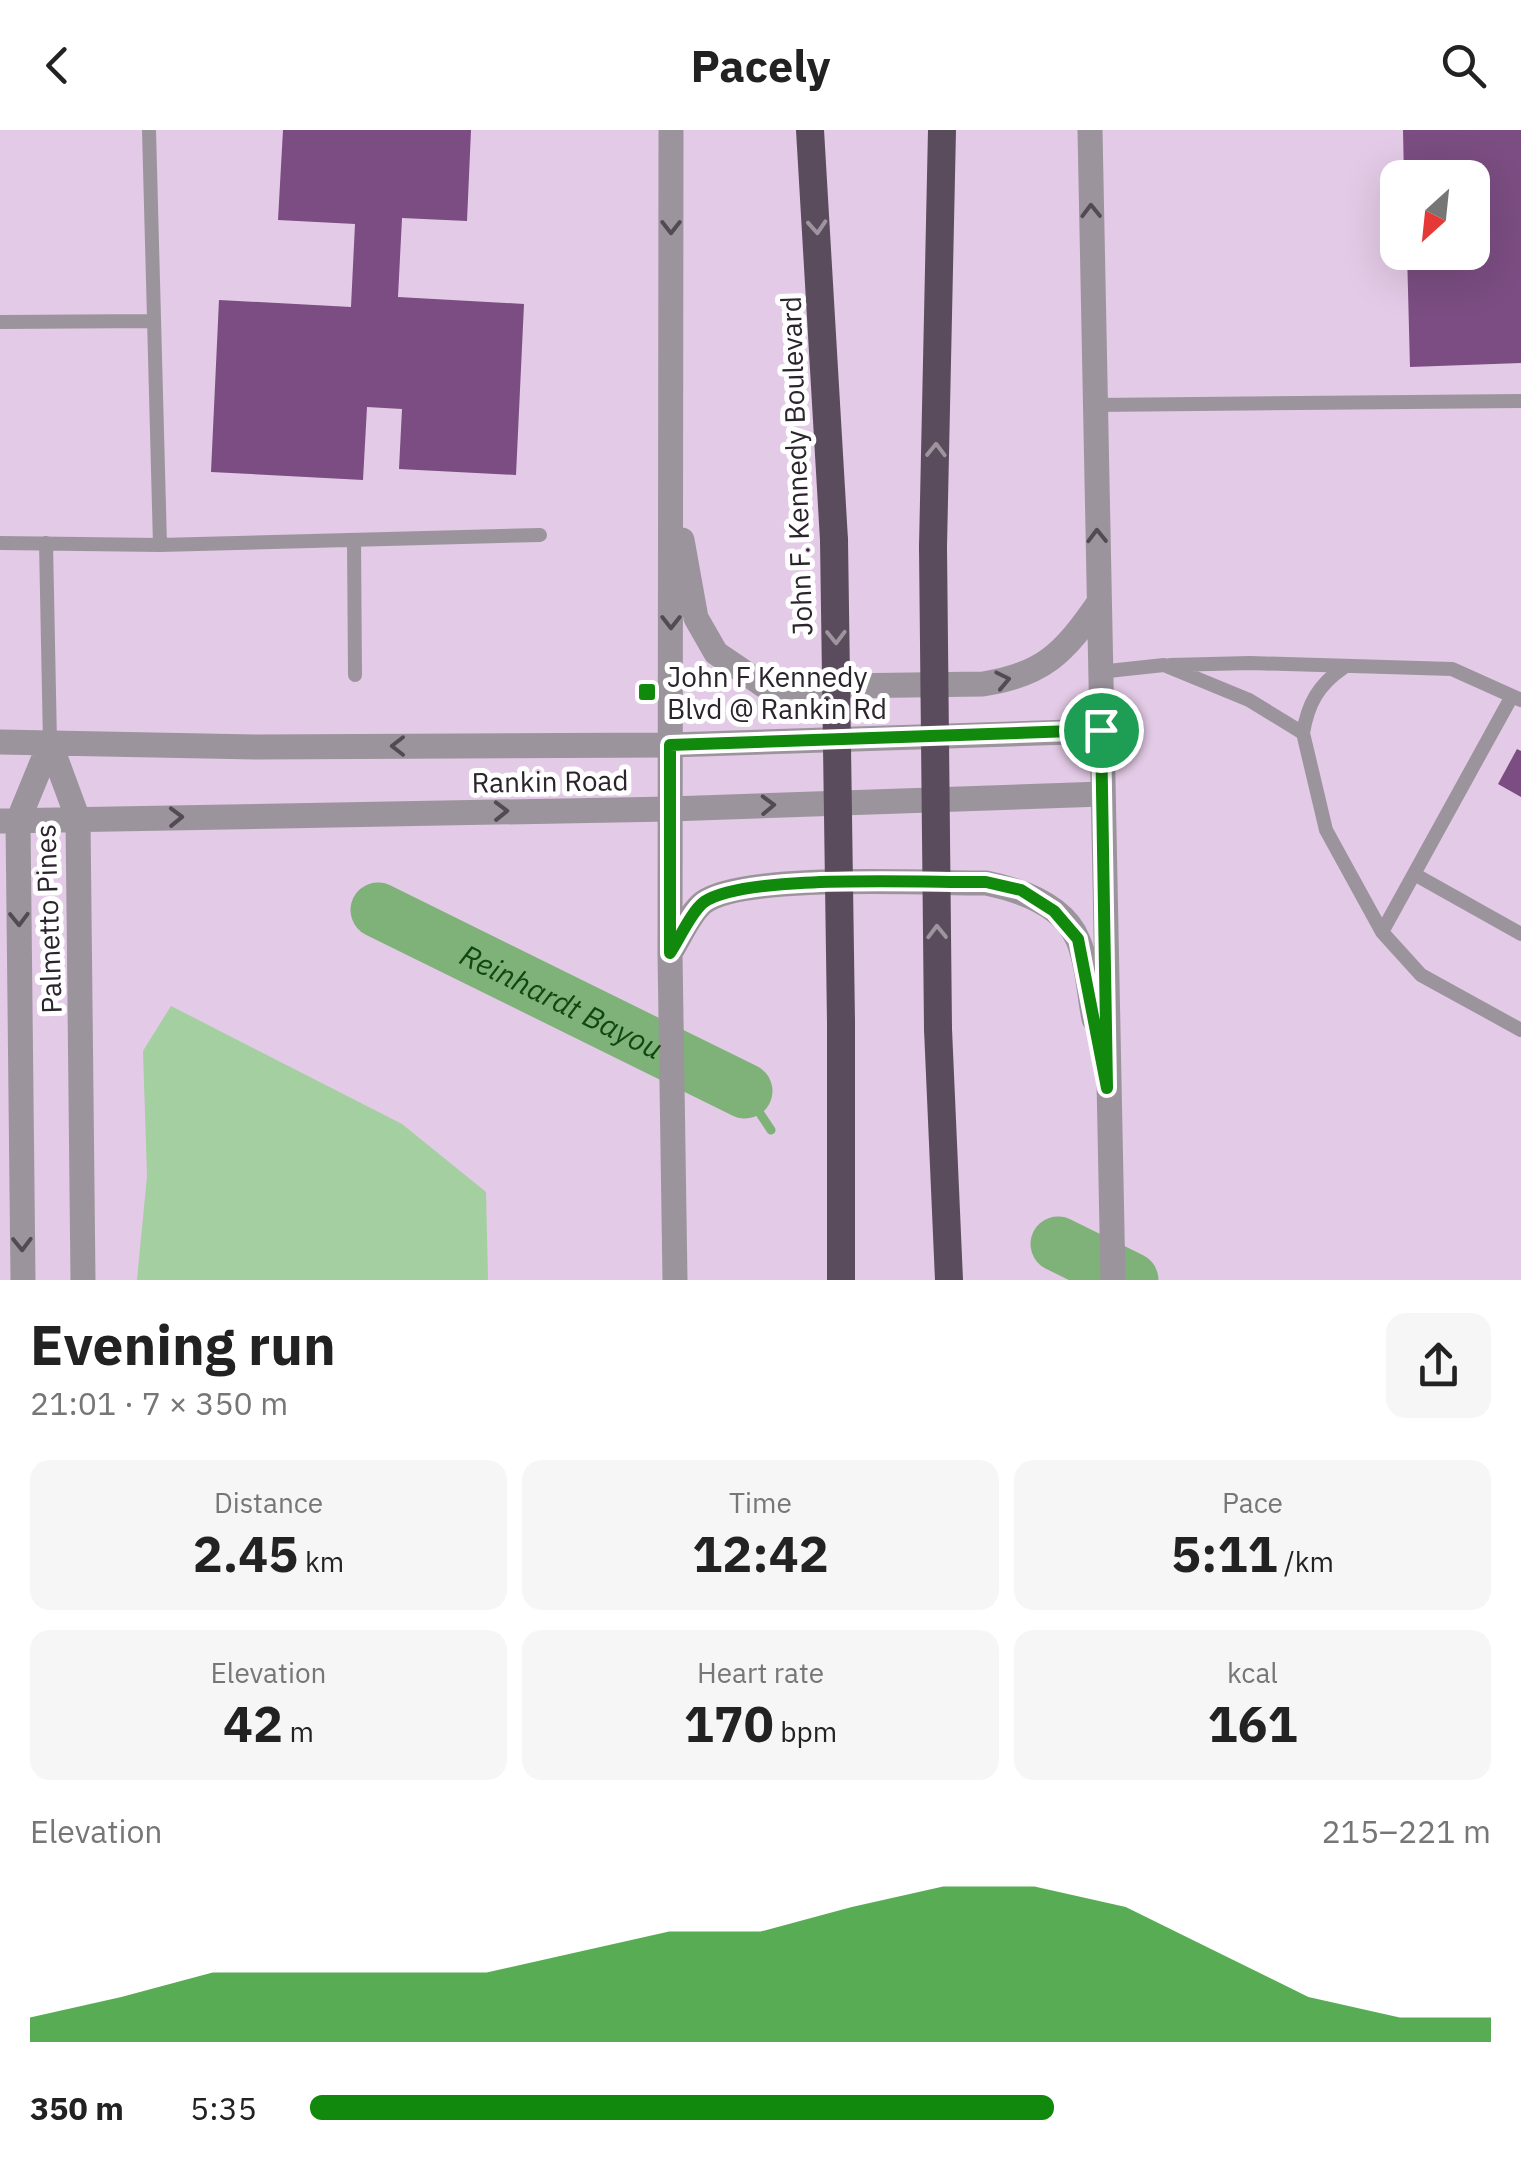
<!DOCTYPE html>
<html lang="en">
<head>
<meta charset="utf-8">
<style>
	body { margin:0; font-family:"IBM Plex Sans",sans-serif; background:#f6f6f6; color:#222; height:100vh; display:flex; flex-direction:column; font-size:38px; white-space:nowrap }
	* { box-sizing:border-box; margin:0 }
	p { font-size:32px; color:#767676 }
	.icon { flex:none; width:55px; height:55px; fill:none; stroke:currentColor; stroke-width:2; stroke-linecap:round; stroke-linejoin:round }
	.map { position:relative; height:1150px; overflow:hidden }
	.side { display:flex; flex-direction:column; background:#fff; flex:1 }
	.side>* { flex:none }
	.needle { width:65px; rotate:207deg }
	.controls { position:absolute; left:1380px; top:30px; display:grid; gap:20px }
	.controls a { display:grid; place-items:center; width:110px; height:110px; border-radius:20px; background:#fff; box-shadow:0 10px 40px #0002; font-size:50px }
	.pin { position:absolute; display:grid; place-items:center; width:85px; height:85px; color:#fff; margin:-42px; border:5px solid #fff; border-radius:50%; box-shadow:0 2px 10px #0007 }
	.round { display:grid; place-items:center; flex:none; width:105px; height:105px; border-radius:20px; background:#f6f6f6 }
	.head { display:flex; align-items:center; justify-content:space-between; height:170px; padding:0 30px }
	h1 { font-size:55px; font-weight:800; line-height:75px }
	.stats { display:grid; grid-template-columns:repeat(3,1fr); gap:15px; height:170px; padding:10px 30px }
	.stats div { display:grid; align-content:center; border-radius:20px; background:#f6f6f6; text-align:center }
	.stats b { font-size:50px; font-weight:800 }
	.stats small { font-size:28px; font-weight:400 }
	.stats p { font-size:28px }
	.chart { height:280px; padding:20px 30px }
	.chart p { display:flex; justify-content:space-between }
	.chart svg { width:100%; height:180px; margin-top:10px; fill:#11890d; opacity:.7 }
	ul { padding:0 30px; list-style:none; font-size:32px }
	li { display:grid; grid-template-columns:160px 120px 1fr; align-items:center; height:75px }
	li i { height:25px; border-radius:12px; background:#11890d }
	header { display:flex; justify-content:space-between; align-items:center; height:130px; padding:0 30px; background:#fff; font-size:45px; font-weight:800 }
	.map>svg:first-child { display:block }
</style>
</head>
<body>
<header><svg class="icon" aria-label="back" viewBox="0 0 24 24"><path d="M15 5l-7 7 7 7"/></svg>Pacely<svg class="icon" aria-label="search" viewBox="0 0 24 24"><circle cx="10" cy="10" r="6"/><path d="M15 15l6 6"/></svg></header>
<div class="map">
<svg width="1521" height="1150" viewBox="0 0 1521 1150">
	<rect width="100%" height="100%" fill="#ecd7ee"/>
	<!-- built -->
	<path fill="#e3cae6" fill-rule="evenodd" d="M0,0h1521v1150h-1521zM1398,48h74v74h-74z"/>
	<!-- green -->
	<path fill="#a4cfa0" d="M171,876l231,118 84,68 2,88h-351l10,-104 -4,-125z"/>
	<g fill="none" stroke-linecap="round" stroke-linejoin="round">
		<!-- stream -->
		<path stroke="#7eb279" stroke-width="9" d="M745,961l26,39"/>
		<!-- river -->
		<g stroke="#7eb279" stroke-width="55">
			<path id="s1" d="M378,780l367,181"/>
			<path d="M1058,1114l73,36"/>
		</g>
	</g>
	<!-- building -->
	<path fill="#7b4d82" d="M283,0h188l-4,91 -65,-3 -4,79 126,7 -8,171 -117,-6 3,-60 -35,-2 -4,73 -152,-8 8,-172 132,7 4,-83 -77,-4z
		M1403,0h118v233l-111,4 -3,-115h65v-74h-68z
		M1517,619l4,2v46l-23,-13z"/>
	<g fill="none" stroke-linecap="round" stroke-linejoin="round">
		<!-- service -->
		<path stroke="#9c949d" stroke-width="14" d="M149,0l11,415 380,-10
			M0,192l154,-1
			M1095,275l426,-4
			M354,410l1,135
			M0,413l160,2
			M46,413l4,200
			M1170,535l80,-2 202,6 69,31
			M1099,542l65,-7 85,35 54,33 23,97 56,102 39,43 100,55
			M1303,603c5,-29 15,-48 40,-65
			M1414,744l107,60
			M1382,802l130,-236"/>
		<!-- minor -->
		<path stroke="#9c949d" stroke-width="25" d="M0,612l256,5 414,-2 431,-14
			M50,613l28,76 5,461
			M0,691l670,-12 432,-15
			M23,1150l-5,-459 32,-78"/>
		<!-- tertiary -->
		<path stroke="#9c949d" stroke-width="25" d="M671,0l-1,823 5,327
			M1090,0l23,1150
			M682,410l14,78 20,35 50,34 217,-3c60,-9 81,-31 115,-80
			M670,823c10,-15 20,-41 34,-51 40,-29 225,-19 282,-19 34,7 77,21 92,57 10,23 11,55 16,79"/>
		<!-- trunk -->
		<path stroke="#5b4c5d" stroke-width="28" d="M810,0l24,410
			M933,417l9,-417
			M841,892v258
			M938,899l11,251"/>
		<!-- trunk-bridge -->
		<path stroke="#5b4c5d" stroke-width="28" d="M834,410l7,482
			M933,417l5,482"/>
	</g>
	<!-- one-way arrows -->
	<defs><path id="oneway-chevron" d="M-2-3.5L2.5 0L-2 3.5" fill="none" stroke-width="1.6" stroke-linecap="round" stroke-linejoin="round" transform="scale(2.5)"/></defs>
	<g stroke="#534b54">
		<use href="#oneway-chevron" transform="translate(1091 81) rotate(-91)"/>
		<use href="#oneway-chevron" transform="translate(671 97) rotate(90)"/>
		<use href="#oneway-chevron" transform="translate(1097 406) rotate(-91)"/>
		<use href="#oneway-chevron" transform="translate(671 492) rotate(90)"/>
		<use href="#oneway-chevron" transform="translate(1003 550) rotate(-12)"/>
		<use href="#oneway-chevron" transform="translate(398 616) rotate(180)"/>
		<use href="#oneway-chevron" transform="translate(768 675) rotate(-2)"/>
		<use href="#oneway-chevron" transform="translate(501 681) rotate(-1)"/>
		<use href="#oneway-chevron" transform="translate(176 687) rotate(-1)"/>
		<use href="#oneway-chevron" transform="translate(19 789) rotate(89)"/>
		<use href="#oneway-chevron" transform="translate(22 1114) rotate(89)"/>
	</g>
	<g stroke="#9d949e">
		<use href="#oneway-chevron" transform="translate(817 97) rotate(86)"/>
		<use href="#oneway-chevron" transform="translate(936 320) rotate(-89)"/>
		<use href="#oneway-chevron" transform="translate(836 507) rotate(89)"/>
		<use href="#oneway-chevron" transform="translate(937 802) rotate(-91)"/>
	</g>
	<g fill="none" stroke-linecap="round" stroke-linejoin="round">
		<defs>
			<path id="route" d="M1101,600l6,358 -29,-149 -24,-28 -33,-21 -35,-8c-57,1 -241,-9 -282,20 -13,10 -24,36 -34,51v-208z"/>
		</defs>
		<!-- route casing -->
		<use href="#route" stroke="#fff" stroke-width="20"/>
		<!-- route -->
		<use href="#route" stroke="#11890d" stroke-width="12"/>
	</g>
	<!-- markers -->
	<rect fill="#11890d" stroke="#fff" stroke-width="4" x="637" y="552" width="20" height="20" rx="5"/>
	<g text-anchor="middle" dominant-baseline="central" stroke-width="10" stroke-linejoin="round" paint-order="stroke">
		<!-- street labels -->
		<g font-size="28" fill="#2c242d" stroke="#fff">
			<text transform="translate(796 336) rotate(-92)">John F. Kennedy Boulevard</text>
			<text transform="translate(550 651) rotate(-1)">Rankin Road</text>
			<text transform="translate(48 789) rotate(-92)">Palmetto Pines</text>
		</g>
		<!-- poi labels -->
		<g font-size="28" fill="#2c242d" stroke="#fff" text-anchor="start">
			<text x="667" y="546">John F Kennedy<tspan x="667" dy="32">Blvd @ Rankin Rd</tspan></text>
		</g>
		<!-- water labels -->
		<g font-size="30" font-style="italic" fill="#124810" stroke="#fff">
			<text stroke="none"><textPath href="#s1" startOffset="205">Reinhardt Bayou</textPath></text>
		</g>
	</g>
</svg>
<div class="controls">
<a><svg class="needle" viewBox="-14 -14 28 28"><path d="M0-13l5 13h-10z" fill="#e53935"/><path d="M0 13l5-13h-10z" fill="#767676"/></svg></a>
</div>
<div class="pin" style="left:1101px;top:600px;background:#1e9e55"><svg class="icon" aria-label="arrive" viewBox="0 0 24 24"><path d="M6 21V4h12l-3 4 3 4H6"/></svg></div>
</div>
<section class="side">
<div class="head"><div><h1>Evening run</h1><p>21:01 · 7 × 350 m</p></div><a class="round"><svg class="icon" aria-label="share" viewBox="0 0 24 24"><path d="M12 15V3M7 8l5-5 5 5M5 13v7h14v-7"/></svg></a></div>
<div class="stats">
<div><p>Distance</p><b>2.45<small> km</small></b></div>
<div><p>Time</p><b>12:42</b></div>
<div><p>Pace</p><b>5:11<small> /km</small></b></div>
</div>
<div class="stats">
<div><p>Elevation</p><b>42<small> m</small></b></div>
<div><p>Heart rate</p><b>170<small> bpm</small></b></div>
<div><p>kcal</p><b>161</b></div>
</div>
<div class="chart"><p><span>Elevation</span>215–221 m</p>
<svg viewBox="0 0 160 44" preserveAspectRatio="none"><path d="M0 44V38L10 33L20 27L30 27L40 27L50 27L60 22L70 17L80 17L90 11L100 6L110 6L120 11L130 22L140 33L150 38L160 38V44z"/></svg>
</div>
<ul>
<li><b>350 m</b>5:35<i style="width:63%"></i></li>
</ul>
</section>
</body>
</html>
